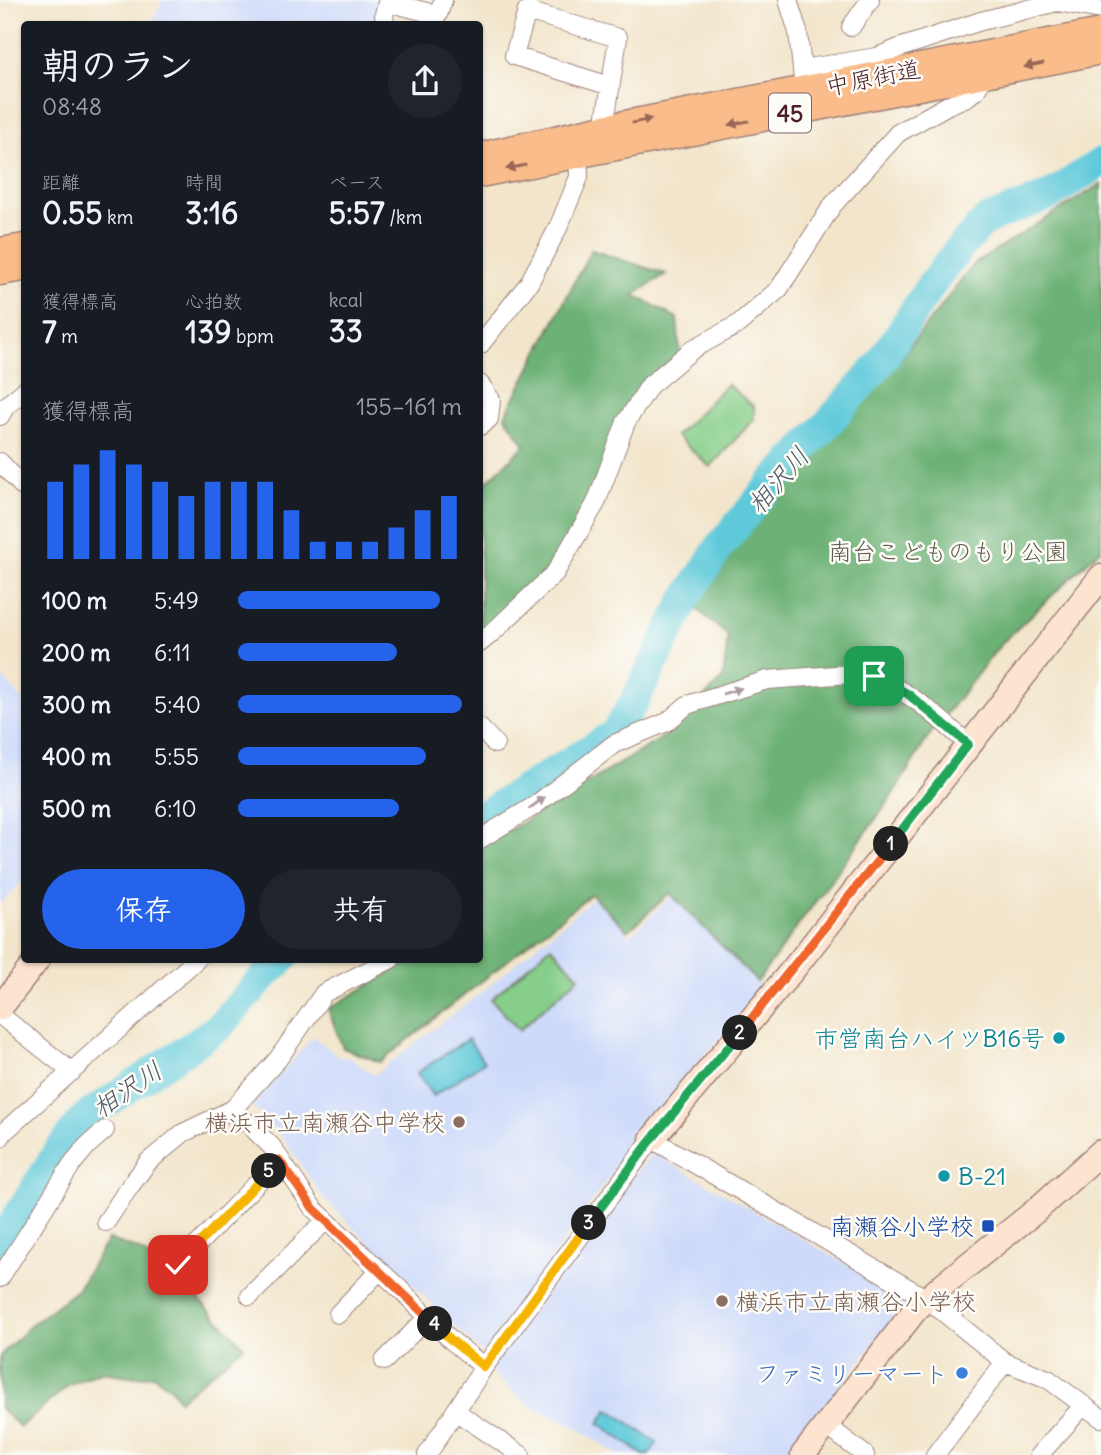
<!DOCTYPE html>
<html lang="ja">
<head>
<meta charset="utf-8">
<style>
	body { margin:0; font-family:Delius,"Klee One",sans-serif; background:#20242c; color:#f1f3f6; height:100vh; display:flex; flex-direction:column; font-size:26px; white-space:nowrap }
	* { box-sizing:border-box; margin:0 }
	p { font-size:23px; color:#9ea1a6 }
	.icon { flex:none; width:38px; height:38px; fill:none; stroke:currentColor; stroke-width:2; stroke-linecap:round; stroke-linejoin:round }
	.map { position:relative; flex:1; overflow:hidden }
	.drawer { position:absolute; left:21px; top:21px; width:462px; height:942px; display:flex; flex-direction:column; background:#171b24; border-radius:7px; box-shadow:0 2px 5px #0004 }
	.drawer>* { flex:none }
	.pin { position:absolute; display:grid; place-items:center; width:60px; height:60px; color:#fff; margin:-30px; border-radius:14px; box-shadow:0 4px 10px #0006 }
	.km { position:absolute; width:35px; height:35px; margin:-18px; border-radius:50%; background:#222; color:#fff; font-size:19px; line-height:35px; text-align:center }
	.round { display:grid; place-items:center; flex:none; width:74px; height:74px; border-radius:37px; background:#20242c }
	.headline { display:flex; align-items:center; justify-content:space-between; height:119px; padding:0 21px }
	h1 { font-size:38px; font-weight:800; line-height:52px }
	.figures { display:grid; grid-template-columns:repeat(3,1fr); gap:10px; height:119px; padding:7px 21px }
	.figures div { display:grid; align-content:center }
	.figures b { font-size:30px; font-weight:800 }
	.figures small { font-size:19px; font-weight:400 }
	.figures p { font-size:19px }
	.chart { height:196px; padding:14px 21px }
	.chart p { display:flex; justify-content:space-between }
	.chart svg { width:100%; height:126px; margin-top:7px; stroke:#2563eb; stroke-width:6 }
	.primary-button { display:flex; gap:14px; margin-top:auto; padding:14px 21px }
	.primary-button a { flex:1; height:80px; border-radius:42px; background:#2563eb; color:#fff; font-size:28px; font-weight:800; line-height:80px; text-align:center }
	.primary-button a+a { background:#20242c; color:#f1f3f6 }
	ul { padding:0 21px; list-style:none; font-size:23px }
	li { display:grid; grid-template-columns:112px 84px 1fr; align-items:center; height:52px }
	li i { height:18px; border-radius:9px; background:#2563eb }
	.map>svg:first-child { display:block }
</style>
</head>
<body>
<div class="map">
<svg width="1101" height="1455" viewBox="0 0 1101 1455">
	<rect width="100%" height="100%" fill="#fdfcf7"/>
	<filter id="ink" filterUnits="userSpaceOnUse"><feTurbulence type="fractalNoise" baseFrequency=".0143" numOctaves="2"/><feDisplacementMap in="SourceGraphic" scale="14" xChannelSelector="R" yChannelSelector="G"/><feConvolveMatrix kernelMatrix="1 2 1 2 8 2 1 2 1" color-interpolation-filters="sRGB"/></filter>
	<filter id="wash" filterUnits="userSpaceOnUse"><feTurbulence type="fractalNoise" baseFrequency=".00686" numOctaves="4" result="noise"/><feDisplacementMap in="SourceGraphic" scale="28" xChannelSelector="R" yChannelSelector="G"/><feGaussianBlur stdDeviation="1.57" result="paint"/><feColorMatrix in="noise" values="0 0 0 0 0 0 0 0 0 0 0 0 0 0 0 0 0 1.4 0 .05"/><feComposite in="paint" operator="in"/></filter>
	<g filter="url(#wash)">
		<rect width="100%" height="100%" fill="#f2e5cb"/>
		<!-- built -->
		<path fill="#cedafa" d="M163,0h218l-2,24h-228z
			M0,675l24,26v179l-24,24z
			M597,895l33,41 43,-41 89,93 -96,113 -72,97 -109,155h-3l-158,-154 -42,-62 -30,-31 61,-69 29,21 7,-1 25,18 108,-83z
			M652,1152l251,145 1,7 -116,151h-170l-42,-28 -48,-22 -34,-31 -3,-7z"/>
		<!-- green -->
		<path fill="#86ce89" stroke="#68765a" stroke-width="2" d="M727,384l27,23v12l-44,48 -34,-31z
			M551,946l28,31 -60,53 -28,-31z"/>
		<!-- forest -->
		<path fill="#6cb175" stroke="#5b6850" stroke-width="2" d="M1101,184v365l-100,95 -72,92 -41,66 -131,180 -87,-89 -42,38 -37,-37 -211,168 -37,-14 -15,-39 86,-50h66v-111l185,-112 58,-57 5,-43 -47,-41 127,-154 91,-81 75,-96z
			M591,250l75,24 -32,21 43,23 3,36 -38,31 -51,111 -44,79 -67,56v-143l45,-43 -20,-29z
			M108,1239l29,10 44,32 63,65 -65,54 -9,-13 -17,-12 -16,2 -36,-5 -31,12 -50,43 -20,-19v-52l32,-32 45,-34z"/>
		<!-- water -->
		<path fill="#5fc9da" stroke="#547482" stroke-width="2" d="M468,1039l16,23 -51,34 -16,-23z
			M609,1409l48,34 -8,12h-6l-44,-32z"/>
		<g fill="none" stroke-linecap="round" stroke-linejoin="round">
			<!-- river -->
			<path stroke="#5fc9da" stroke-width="30" d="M480,817l134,-83 18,-28 54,-107 33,-52 52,-63 55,-59 53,-60 48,-74 30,-40 29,-31 65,-25 50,-33
				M0,1244l57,-91 27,-35 135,-91 50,-56 14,-12"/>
		</g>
	</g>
	<g filter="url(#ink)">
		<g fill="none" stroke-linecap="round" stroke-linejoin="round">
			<defs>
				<path id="street" d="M788,0l10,32 5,47
					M387,2l51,13 5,-15
					M1057,2l44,8
					M385,24l-1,-10 4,-14
					M851,27l19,-27
					M802,69l75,-12 22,-9 82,-27 76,-19v-2
					M604,128l14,-90 -91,-27 -13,45 96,30
					M480,345l49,-62 29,-55 21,-51 -1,-22
					M480,384l11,16 -2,19 -9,7
					M0,416l6,-10 18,-15
					M0,462l24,26
					M480,643l13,-11 62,-59 41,-70 30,-81 24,-37 43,-36 44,-24 42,-36 53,-83 66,-73 50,-28 19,-8 9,-7 10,-16v-6
					M480,728l15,16
					M480,839l54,-33 80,-62 53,-22 20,-17 80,-25 97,-7c40,13 74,44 104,71
					M391,959l-67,34 -46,66 -45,50 39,38 41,61 91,85 47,47 33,27 -57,88
					M0,1015l72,57
					M0,1138l4,-6 193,-173
					M106,1222l22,-33 20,-27 35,-29 50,-24
					M178,1265l101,-105
					M0,1278l72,-114 15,-18 18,-16
					M250,1296l76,-76
					M338,1314l41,-43
					M384,1361l44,-44
					M484,1367l168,-228 275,160 78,63 43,17 53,39
					M455,1411l66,44
					M827,1426l38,29
					M935,1455l70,-93
					M1039,1455l45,-50"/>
				<path id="secondary" d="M0,1008l38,-49
					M652,1139l143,-172 306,-390
					M803,1455l113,-146 28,-25 89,-71 68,-61"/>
				<path id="primary" d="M480,156l124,-28 497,-96
					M480,174l621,-123
					M0,251l24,-4
					M0,272l24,-4"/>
			</defs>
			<!-- street casing -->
			<use href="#street" stroke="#9e827b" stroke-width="20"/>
			<!-- secondary casing -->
			<use href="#secondary" stroke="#9e827b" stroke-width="27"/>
			<!-- primary casing -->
			<use href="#primary" stroke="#9e827b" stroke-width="29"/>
			<!-- street -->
			<use href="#street" stroke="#fff" stroke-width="18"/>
			<!-- secondary -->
			<use href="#secondary" stroke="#fde4d0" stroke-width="24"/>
			<!-- primary -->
			<use href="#primary" stroke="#f9bc8a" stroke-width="26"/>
		</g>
		<!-- one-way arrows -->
		<defs><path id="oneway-solid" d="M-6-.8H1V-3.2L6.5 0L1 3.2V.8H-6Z" transform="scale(1.75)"/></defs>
		<g fill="#996656">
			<use href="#oneway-solid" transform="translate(1034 65) rotate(169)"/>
			<use href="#oneway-solid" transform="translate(642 121) rotate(-11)"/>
			<use href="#oneway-solid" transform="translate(739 123) rotate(169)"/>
			<use href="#oneway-solid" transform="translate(516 167) rotate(169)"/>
		</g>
		<g fill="#ae9aa0">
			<use href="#oneway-solid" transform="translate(732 691) rotate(-17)"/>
			<use href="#oneway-solid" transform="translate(537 803) rotate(-36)"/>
		</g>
	</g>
	<g fill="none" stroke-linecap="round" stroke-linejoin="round" filter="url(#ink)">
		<defs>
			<path id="split-1" d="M874,676l34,18 60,50 -77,100"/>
			<path id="split-2" d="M740,1033l151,-189"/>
			<path id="split-3" d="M589,1223l63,-84 88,-106"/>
			<path id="split-4" d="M435,1324l16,16 33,27 105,-144"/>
			<path id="split-5" d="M269,1171l10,-11 34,48 122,116"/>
			<path id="split-6" d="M178,1265l91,-94"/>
		</defs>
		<!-- split-1 casing -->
		<use href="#split-1" stroke="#fff" stroke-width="14"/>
		<!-- split-2 casing -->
		<use href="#split-2" stroke="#fff" stroke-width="14"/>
		<!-- split-3 casing -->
		<use href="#split-3" stroke="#fff" stroke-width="14"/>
		<!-- split-4 casing -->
		<use href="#split-4" stroke="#fff" stroke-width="14"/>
		<!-- split-5 casing -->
		<use href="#split-5" stroke="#fff" stroke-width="14"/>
		<!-- split-6 casing -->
		<use href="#split-6" stroke="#fff" stroke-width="14"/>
		<!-- split-1 -->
		<use href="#split-1" stroke="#22a559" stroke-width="9"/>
		<!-- split-2 -->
		<use href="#split-2" stroke="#f0652b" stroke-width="9"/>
		<!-- split-3 -->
		<use href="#split-3" stroke="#22a559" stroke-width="9"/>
		<!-- split-4 -->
		<use href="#split-4" stroke="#f5b400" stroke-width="9"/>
		<!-- split-5 -->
		<use href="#split-5" stroke="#f0652b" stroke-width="9"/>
		<!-- split-6 -->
		<use href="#split-6" stroke="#f5b400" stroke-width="9"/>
	</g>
	<!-- markers -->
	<g fill="#0f9aa8" stroke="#fdfcf7" stroke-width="2.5">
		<circle cx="1059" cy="1038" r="7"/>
		<circle cx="944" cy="1176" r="7"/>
	</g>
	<g fill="#8d6e63" stroke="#fdfcf7" stroke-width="2.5">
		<circle cx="459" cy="1122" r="7"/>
		<circle cx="722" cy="1301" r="7"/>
	</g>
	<rect fill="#1a4fb4" stroke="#fdfcf7" stroke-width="2.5" x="981" y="1219" width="14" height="14" rx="3.5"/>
	<circle fill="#3f7fe0" stroke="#fdfcf7" stroke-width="2.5" cx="962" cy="1373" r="7"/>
	<g text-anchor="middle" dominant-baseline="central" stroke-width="5" stroke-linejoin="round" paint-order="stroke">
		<!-- shield labels -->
		<rect fill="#fdfcf7" stroke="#806168" stroke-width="2" x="769" y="93.5" width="42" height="39" rx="5"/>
		<g font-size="23" font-weight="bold" fill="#4a1f2b">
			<text x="790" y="113">45</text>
		</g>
		<!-- street labels -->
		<g font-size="24" fill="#4a1f2b" stroke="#fdfcf7">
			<text transform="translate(873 77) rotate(-11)">中原街道</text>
		</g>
		<!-- park labels -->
		<g font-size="24" fill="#5f5c4c" stroke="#fdfcf7">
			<text x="948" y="551">南台こどものもり公園</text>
		</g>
		<!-- culture labels -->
		<g font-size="24" fill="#0d838f" stroke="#fdfcf7" text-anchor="end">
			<text x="1045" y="1038">市営南台ハイツB16号</text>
			<text x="958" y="1176" text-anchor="start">B-21</text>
		</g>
		<!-- education labels -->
		<g font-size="24" fill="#785e54" stroke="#fdfcf7" text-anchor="end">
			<text x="445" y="1122">横浜市立南瀬谷中学校</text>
			<text x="736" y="1301" text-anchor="start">横浜市立南瀬谷小学校</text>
		</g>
		<!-- transit labels -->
		<g font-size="24" fill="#164399" stroke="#fdfcf7" text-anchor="end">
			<text x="974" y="1226">南瀬谷小学校</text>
		</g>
		<!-- shop labels -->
		<g font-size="24" fill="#366cbe" stroke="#fdfcf7" text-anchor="end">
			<text x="948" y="1373">ファミリーマート</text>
		</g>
		<!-- water labels -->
		<g font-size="26" font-style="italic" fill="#515a68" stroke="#fdfcf7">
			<text transform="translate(778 480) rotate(-49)">相沢川</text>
			<text transform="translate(127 1089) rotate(-34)">相沢川</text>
		</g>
	</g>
</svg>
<div class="pin" style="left:874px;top:676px;background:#1e9e55"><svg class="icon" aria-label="arrive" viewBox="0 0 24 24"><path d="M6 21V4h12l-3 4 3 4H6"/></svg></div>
<div class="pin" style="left:178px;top:1265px;background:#d93025"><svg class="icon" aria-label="check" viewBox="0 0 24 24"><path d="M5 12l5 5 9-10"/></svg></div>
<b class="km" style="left:891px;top:844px">1</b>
<b class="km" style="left:740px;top:1033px">2</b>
<b class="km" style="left:589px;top:1223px">3</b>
<b class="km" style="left:435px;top:1324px">4</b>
<b class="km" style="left:269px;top:1171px">5</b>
<section class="drawer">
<div class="headline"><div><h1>朝のラン</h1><p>08:48</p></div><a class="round"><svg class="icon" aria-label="share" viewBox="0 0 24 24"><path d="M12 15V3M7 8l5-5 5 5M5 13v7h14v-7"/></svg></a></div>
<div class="figures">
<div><p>距離</p><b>0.55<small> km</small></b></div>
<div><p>時間</p><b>3:16</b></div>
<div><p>ペース</p><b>5:57<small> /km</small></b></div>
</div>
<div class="figures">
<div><p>獲得標高</p><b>7<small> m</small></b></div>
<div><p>心拍数</p><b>139<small> bpm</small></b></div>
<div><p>kcal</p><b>33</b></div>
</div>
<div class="chart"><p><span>獲得標高</span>155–161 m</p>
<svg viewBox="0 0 160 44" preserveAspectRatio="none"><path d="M5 44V17M15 44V11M25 44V6M35 44V11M45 44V17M55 44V22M65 44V17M75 44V17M85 44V17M95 44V27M105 44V38M115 44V38M125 44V38M135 44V33M145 44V27M155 44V22"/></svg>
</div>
<ul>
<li><b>100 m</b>5:49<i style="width:90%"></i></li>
<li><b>200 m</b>6:11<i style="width:71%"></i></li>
<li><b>300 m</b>5:40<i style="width:100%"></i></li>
<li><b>400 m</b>5:55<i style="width:84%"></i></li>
<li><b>500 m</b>6:10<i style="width:72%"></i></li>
</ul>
<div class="primary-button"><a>保存</a><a>共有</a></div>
</section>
</div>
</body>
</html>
